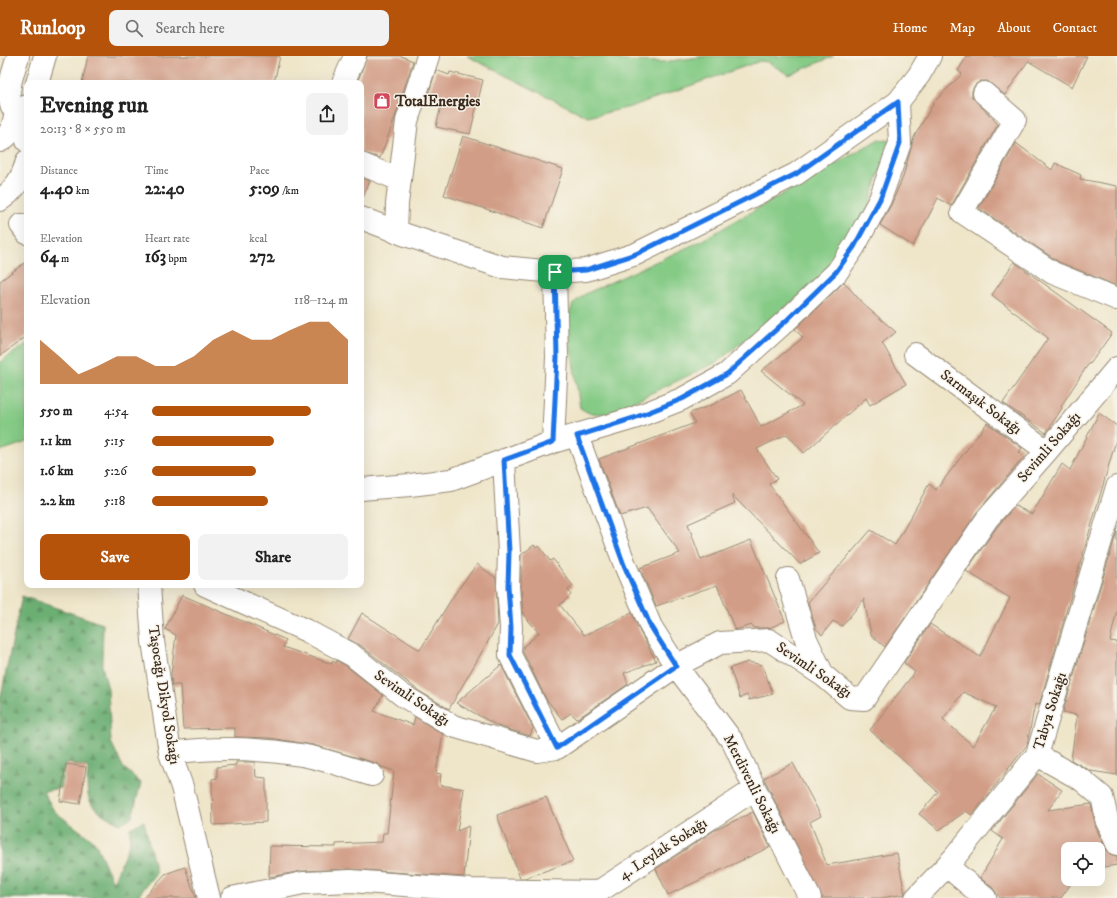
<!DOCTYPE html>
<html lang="en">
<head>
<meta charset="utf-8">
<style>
	body { margin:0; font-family:"IM FELL DW Pica",serif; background:#f2f2f2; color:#222; height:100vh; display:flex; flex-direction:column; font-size:15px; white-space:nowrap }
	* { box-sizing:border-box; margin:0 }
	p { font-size:13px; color:#767676 }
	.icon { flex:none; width:22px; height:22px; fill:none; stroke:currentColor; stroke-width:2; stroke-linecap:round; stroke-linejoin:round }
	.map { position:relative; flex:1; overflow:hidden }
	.details { position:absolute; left:24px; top:24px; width:340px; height:508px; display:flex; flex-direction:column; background:#fff; border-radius:8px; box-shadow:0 4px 16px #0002 }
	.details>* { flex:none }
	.buttons { position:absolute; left:1061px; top:786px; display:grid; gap:8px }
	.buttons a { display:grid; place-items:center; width:44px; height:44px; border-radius:8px; background:#fff; box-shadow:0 4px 16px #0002; font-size:20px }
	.pin { position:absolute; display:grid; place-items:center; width:34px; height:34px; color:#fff; margin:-17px; border-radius:8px; box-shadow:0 2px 6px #0006 }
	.round { display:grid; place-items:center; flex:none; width:42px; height:42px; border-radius:8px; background:#f2f2f2 }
	.overview { display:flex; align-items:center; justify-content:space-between; height:68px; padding:0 16px }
	h1 { font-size:22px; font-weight:700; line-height:30px }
	.metrics { display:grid; grid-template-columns:repeat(3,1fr); gap:6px; height:68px; padding:4px 16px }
	.metrics div { display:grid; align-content:center }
	.metrics b { font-size:17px; font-weight:700 }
	.metrics small { font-size:11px; font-weight:400 }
	.metrics p { font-size:11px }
	.chart { height:112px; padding:8px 16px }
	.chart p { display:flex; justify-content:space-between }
	.chart svg { width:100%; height:72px; margin-top:4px; fill:#b45309; opacity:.7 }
	.cta { display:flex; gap:8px; margin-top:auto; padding:8px 16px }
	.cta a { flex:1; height:46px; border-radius:8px; background:#b45309; color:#fff; font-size:16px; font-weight:700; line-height:46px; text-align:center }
	.cta a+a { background:#f2f2f2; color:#222 }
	ul { padding:0 16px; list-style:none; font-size:13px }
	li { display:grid; grid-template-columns:64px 48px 1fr; align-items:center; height:30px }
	li i { height:10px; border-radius:5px; background:#b45309 }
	header { display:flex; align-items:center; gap:24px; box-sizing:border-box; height:56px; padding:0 20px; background:#b45309; color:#fff }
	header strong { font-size:19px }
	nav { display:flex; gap:22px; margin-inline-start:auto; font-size:14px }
	.search { width:280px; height:36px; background:#f2f2f2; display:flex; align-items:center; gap:10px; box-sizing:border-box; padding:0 14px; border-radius:8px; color:#767676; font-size:15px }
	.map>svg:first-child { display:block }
</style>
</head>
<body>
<header>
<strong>Runloop</strong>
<div class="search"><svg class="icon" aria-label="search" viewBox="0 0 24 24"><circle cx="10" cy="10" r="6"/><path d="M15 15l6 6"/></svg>Search here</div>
<nav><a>Home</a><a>Map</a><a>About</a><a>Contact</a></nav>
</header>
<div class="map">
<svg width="1117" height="842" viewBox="0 0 1117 842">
	<defs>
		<pattern id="forest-firs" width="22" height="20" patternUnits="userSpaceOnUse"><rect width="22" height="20" fill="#6caf73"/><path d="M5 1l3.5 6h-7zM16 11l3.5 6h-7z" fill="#5a8f5e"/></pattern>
	</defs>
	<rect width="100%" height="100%" fill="#f7f3e8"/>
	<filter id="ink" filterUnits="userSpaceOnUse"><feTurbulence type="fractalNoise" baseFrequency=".025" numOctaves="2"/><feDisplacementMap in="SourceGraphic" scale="8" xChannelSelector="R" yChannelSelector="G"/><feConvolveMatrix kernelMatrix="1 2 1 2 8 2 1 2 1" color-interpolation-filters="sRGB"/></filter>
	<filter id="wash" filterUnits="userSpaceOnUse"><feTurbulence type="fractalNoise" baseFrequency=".012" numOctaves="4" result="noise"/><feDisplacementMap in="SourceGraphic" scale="16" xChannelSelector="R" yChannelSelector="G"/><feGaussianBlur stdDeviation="0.9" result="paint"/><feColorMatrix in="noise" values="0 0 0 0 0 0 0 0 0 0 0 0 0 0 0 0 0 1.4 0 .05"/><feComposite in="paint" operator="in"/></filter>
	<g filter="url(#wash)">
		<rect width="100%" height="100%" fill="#efe6ca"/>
		<!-- green -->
		<path fill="#85cb86" stroke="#607a52" d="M467,0h132l27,5 37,1 44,-6h127l-45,19 -21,-13 -8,-1 -130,46 -42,10z
			M879,83l11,2 -25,76 -45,63 -103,82 -110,52 -18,-1 -9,-5 -13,-87 6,-17 12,-10 114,-52z
			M27,288v98l-27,9v-89z"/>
		<!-- forest -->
		<path fill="url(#forest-firs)" stroke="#546c48" d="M22,540l81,28 -1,42 6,23 3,53 12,25 18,16 -9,34 -12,7c-32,-17 -35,-21 -32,-57l-23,-4 -5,25 -17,3 11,20 41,31 18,40 17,-40v-14l14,-7 12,52 -17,21 3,4h-142v-198z"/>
		<g id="blocks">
			<!-- building -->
			<path fill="#d29d86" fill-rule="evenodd" d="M88,0h192l-6,27h-192z
				M367,0h34l12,5 -19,59 -14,38 -19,-6v-69h-4z
				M967,0h120l-15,31 -44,-26 -23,34 -18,-14h-7l-5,4 -3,6v6l26,27 -47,82 -13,-8 -25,48 -33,-21 11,-20 12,-28 11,-40 21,-36 27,-27 -4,-3z
				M436,14l13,5 1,-3 33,8 -13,54 -34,-7 6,-26 -14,-5z
				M463,80l100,33 -20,59 -99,-33z
				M1016,87l36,27 3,-7 26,12 -1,4 37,7v100l-58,-24 -80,-54z
				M361,122l9,3 -9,21z
				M27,205v75l-27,20v-75z
				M1014,206l98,71 -22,31 -1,-1 -28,43 1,2 -16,25 -43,-30 45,-65 -56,-43z
				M844,226l20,23 32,27 -14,11 24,41 -36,21 -4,-7 -62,55 -17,-19 -30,15 20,30 -8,5 50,69 -19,11 -68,-69 3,8 -47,21 13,36 50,-20 34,81 -16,7h-15l-2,-3 -17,5 -18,-45 -61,21 -16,-38 40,-15 -33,-45 -27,8 -21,-57 96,-36 -5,-10 22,-8 29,-15 20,37 42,-22 -42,-34 42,-33 -8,-9z
				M1099,357l18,13v11l-78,268 -4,-1 -8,41 -55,70 -6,-4 -27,19 -20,-16 19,-22 -68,-62 45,-58 -11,-9 26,-39 50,33 30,-59 -44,-27 31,-44 18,-21 17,8 30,-50 8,6zM963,636l33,15 -23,39 -30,-27z
				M987,367l35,25 -3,4 5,5 -47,55 -92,135 -14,-12 -7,-36 -22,27 -9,-5 -11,14 -6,-7 -8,-26 63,-72 24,15 34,-61 7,6z
				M1117,475v79l-7,31 7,1v133l-26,-4 -20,-11 6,-45 -14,-3z
				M534,489l2,3 3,-2 11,15 3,-2 20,27 -5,4 3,5 -11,10 24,30 48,-22 8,19 16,29 -32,12 4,11 -51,35 -6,-6 -9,6 -16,-20 -23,-47v-5l16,-14 -16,-19 -2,-28v-31z
				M477,508l19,14 2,46 -49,85 -30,-18 -59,-46 -12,-6 14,-26 58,37 34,-55z
				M182,539l104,45 -3,7 49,17 1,-3 3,2 1,-2 8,4 38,30 -9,16 39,14 2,-8 28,17 -7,39 5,1 -1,11 24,4 -7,42 12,-5 -5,51 -114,-8 -48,2 -33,6 1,-31 66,1v-3l46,-2 1,-9h4l7,-62 -12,-4 -6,-4 -63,-18 -43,-7 -35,-1v-9l-52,1 -3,-44h-8l-1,-10 5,-40 -11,-6z
				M748,606l14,3 11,29 -24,6 -2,-5 -7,3 -10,-30z
				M501,609l32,63 -3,8 -32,-10 -42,-23z
				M236,706h19l1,15 10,1v44l-53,3 -1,-46 5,-1v-11l19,-2z
				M793,707l28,53 -11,6 17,43 70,-12 8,41 -24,4h-59l-58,-120z
				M66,708l20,3 -6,37 -20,-3z
				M1038,718l24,16 -14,20 43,-6 5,24 10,21 4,5 7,2v9l-19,3v-19h-30v30h6l-13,19h-61l-7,-10 -13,-10 23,-39 -11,-8z
				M546,741l27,64 -48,17h-5l-23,-63z
				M753,756l17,35 -102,48 -12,-26 59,-39z
				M185,811l11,31h-52l21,-24z"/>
		</g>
	</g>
	<g filter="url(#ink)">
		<use href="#blocks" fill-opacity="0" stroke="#958874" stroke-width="1"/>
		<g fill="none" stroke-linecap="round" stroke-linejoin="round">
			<defs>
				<path id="minor" d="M343,27l12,-27
					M984,37l31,27 -53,92 91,61 64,26
					M16,56l11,25v4
					M361,108l39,16
					M0,144c14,-9 23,-24 27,-39
					M21,169l6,8
					M396,176l1,-28 10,-83 21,-65
					M915,298l132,97
					M577,380l48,129 26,62 25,39 57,76 22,47 55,109
					M553,386l4,-85 -2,-85
					M504,404l5,92 -1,34 3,42 -1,27 47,93
					M361,433l49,-4 41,-5 102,-38 81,-24 48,-19 45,-25 61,-55 49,-47 17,-25 26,-48 20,-56 -2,-41
					M788,523l18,60 17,36
					M149,529l4,56 17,112 12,34 27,111
					M205,529l102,46 45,24 50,40 51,31 84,25 20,-3 119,-82 44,-23 49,-3 55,36 26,22 14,1 123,-180 60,-68 70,-83
					M170,697c45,-6 88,-5 131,2 24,4 48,13 71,20
					M1037,699l45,25 20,17 6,26 9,21
					M947,810l38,32
					M232,842l71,-15 48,-2 120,9 127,2 157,-103
					M916,842l38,-40 83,-103 80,-268"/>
				<path id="major" d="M18,0c-5,18 -16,42 -2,56h7l4,-6
					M37,27l8,-27
					M0,85c12,-6 13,-16 16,-29
					M361,162l42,16 99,33 53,5 31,-2 50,-16 160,-80 102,-72 21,-27 11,-19"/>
			</defs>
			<!-- minor casing -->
			<use href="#minor" stroke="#958874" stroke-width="24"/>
			<!-- major casing -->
			<use href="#major" stroke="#958874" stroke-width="24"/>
			<!-- minor -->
			<use href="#minor" stroke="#fff" stroke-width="22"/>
			<!-- major -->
			<use href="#major" stroke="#fff" stroke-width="22"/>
		</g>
	</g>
	<g fill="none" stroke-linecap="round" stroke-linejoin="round" filter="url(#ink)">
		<defs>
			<path id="route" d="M898,46l2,41 -20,56 -26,48 -18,25 -48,47 -61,55 -45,25 -48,19 -57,18 47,129 27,62 25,39 -119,82 -47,-93 1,-27 -3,-42 1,-34 -5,-92 49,-18 4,-85 -2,-85 31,-2 50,-16 160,-80z"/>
		</defs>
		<!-- route casing -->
		<use href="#route" stroke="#fff" stroke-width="8"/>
		<!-- route -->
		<use href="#route" stroke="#1a73e8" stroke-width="5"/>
	</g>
	<!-- icons -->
	<defs>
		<symbol id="shop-square" viewBox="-11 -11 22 22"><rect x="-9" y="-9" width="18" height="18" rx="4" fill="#d1495b" stroke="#f7f3e8"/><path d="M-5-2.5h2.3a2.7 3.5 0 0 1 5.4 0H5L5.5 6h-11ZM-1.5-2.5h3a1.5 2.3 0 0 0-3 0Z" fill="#fff"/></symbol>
	</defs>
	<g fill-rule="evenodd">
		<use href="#shop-square" x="372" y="35" width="20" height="20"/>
	</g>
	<g text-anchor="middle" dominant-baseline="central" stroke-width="3" stroke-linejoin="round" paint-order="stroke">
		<!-- poi labels -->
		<g font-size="15" font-weight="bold" fill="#3b2a1e" stroke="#f7f3e8" text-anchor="start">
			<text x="395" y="45">TotalEnergies</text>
		</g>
		<!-- street labels -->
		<g font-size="15" fill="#3b2a1e" stroke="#f7f3e8">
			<text transform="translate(981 346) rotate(37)">Sarmaşık Sokağı</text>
			<text transform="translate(1049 391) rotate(-49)">Sevimli Sokağı</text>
			<text transform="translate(814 614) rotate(34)">Sevimli Sokağı</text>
			<text transform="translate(164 639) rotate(81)">Taşocağı Dikyol Sokağı</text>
			<text transform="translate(412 642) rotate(34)">Sevimli Sokağı</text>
			<text transform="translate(1050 655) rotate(-73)">Tabya Sokağı</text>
			<text transform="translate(752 728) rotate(63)">Merdivenli Sokağı</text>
			<text transform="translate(663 793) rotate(-33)">4. Leylak Sokağı</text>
		</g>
	</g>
</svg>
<div class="buttons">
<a><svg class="icon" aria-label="locate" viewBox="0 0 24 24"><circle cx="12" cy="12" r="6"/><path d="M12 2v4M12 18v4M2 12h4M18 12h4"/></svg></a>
</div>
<div class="pin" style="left:555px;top:216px;background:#1e9e55"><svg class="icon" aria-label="arrive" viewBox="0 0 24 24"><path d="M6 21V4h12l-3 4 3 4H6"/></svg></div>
<section class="details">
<div class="overview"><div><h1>Evening run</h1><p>20:13 · 8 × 550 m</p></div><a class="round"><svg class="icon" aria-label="share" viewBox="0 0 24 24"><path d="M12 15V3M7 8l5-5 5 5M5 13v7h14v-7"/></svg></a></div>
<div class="metrics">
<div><p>Distance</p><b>4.40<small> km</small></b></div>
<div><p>Time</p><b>22:40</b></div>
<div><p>Pace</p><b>5:09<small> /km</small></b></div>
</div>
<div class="metrics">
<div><p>Elevation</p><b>64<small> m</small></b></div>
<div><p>Heart rate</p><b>163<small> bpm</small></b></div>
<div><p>kcal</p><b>272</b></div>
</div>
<div class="chart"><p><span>Elevation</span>118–124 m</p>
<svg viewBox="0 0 160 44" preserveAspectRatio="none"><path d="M0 44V17L10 27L20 38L30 33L40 27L50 27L60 33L70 33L80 27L90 17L100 11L110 17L120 17L130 11L140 6L150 6L160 17V44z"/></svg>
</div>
<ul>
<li><b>550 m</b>4:54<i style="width:81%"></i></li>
<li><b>1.1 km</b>5:15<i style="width:62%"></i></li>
<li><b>1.6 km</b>5:26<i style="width:53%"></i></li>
<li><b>2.2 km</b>5:18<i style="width:59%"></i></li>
</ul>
<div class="cta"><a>Save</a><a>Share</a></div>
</section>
</div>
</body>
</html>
